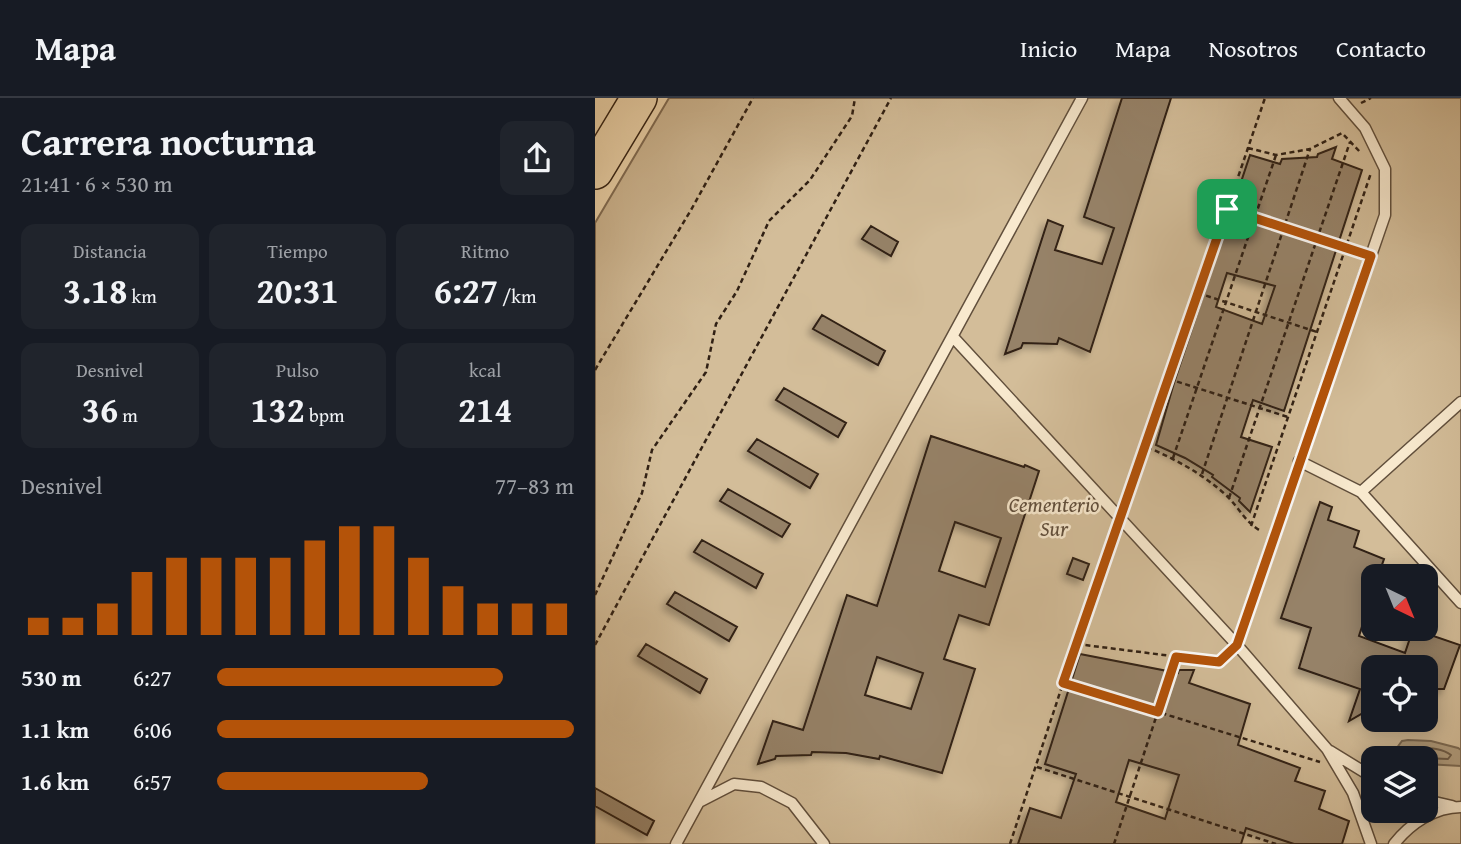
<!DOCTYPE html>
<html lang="es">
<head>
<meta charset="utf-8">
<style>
	body { margin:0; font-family:"Gentium Book Plus",serif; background:#20242c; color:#f1f3f6; height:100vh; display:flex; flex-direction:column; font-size:26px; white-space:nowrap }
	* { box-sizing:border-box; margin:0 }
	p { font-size:23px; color:#9ea1a6 }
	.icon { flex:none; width:38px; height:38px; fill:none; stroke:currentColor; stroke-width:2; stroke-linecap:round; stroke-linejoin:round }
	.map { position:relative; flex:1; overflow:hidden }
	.details { display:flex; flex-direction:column; background:#171b24; width:595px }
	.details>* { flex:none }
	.needle { width:46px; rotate:137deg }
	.buttons { position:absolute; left:766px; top:466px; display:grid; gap:14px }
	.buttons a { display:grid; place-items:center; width:77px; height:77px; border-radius:14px; background:#171b24; box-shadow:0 4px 18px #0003; font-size:35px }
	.pin { position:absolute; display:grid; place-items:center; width:60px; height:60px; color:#fff; margin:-30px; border-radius:14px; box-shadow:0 4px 10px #0006 }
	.round { display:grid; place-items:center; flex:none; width:74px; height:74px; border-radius:14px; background:#20242c }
	.headline { display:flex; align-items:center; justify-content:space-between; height:119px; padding:0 21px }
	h1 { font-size:38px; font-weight:800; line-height:52px }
	.metrics { display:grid; grid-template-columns:repeat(3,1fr); gap:10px; height:119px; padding:7px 21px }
	.metrics div { display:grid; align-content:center; border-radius:14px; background:#20242c; text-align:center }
	.metrics b { font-size:35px; font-weight:800 }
	.metrics small { font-size:19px; font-weight:400 }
	.metrics p { font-size:19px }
	.chart { height:196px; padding:14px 21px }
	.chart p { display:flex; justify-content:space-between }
	.chart svg { width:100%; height:126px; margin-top:7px; stroke:#b45309; stroke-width:6 }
	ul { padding:0 21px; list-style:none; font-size:23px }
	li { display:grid; grid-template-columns:112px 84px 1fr; align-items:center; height:52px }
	li i { height:18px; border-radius:9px; background:#b45309 }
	header { display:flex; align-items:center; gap:42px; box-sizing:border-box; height:98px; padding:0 35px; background:#171b24; border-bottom:2px solid #363941 }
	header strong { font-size:33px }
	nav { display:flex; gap:38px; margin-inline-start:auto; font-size:24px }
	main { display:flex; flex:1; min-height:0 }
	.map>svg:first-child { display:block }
</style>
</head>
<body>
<header>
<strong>Mapa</strong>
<nav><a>Inicio</a><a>Mapa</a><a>Nosotros</a><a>Contacto</a></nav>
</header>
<main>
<section class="details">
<div class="headline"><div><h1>Carrera nocturna</h1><p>21:41 · 6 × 530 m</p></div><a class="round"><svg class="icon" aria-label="share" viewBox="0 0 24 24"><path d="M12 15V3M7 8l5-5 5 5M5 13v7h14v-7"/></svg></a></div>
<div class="metrics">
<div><p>Distancia</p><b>3.18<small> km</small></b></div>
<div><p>Tiempo</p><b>20:31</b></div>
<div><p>Ritmo</p><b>6:27<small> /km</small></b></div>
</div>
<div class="metrics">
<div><p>Desnivel</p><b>36<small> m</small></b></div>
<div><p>Pulso</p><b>132<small> bpm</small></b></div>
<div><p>kcal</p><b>214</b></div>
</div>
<div class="chart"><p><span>Desnivel</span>77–83 m</p>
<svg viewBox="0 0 160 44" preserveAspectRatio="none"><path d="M5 44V38M15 44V38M25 44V33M35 44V22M45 44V17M55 44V17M65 44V17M75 44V17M85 44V11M95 44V6M105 44V6M115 44V17M125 44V27M135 44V33M145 44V33M155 44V33"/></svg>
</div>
<ul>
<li><b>530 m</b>6:27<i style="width:80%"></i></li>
<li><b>1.1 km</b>6:06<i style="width:100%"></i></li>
<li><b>1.6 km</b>6:57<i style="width:59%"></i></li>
</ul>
</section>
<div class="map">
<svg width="866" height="746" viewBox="0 0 866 746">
	<defs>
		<filter id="shadow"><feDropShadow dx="-4.5" dy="4.5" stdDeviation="3.5" flood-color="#0004"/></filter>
	</defs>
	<rect width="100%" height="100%" fill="#f4ddb4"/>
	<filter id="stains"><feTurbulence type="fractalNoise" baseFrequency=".00286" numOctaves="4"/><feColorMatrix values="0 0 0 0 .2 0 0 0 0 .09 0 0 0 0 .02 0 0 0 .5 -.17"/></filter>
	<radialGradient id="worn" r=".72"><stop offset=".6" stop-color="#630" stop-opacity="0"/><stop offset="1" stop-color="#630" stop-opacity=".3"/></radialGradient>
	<!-- green -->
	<path fill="#d3bd99" stroke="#826e56" stroke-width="2" fill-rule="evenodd" d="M74,0h792v746h-866v-621zM779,478h52v52h-52zM779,569h52v52h-52zM779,660h52v52h-52z"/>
	<!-- water -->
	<path fill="#b19d7e" stroke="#7d6b54" stroke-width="2" d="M813,642l23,1 27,7 3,2v16l-35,-2v-6h-20l-10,-9 6,-8z"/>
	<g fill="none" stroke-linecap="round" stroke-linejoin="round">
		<!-- shore -->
		<path stroke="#705e49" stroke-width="2" d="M814,660l-1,-8 3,-3c13,1 30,0 40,8l-3,4 -24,-1"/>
	</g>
	<!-- building -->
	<path fill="#968267" stroke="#302014" stroke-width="2" fill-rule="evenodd" filter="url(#shadow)" d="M527,0h49l-81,254 -31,-14 -2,6 -34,-1 -2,5 -16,6 43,-134 15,6 -8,24 47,14 12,-36 -30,-11z
		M741,49l-4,12 30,11 -78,241 -31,-11 -12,37 31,10 -22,65 -11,-11 1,-3 -28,-21 1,-2 -28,-17 -29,-13 18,-62 76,-228 30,9 2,-5 35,-2 1,-3zM632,175l48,13 -13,38 -46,-17z
		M276,128l27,16 -7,14 -29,-17z
		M227,217l63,36 -7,14 -65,-36z
		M189,290l62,35 -8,14 -62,-37z
		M336,338l93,31 1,-2 14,6 -50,154 -30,-10 -15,44 31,10 -33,104 -62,-17 -1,3 -33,-6 -34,-1 -1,3 -35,1 -1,3 -17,5 15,-43 30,9 44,-135 30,11zM360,424l46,16 -16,49 -46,-16zM282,559l46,16 -12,36 -46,-14z
		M162,341l61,35 -8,14 -62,-37z
		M133,391l62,35 -8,13 -62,-36z
		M725,404l12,5 -4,13 31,11 -5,16 30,12 -6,17h-4v13l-15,47 46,17 8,-24 47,16 -16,44h-16l8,-22h-62v29l-6,14 -19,11 11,-32 -61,-21 12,-40 -30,-10z
		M107,442l61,34 -7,14 -62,-36z
		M478,460l16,6 -6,16 -16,-6z
		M80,494l62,35 -8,14 -62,-37z
		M51,546l61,35 -7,14 -62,-37z
		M485,556l98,19 1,-3h15l-5,13 61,21 -12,41 62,23 -5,13 30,10 -6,18 30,12 -7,23h-48l-48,-16 -5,16h-223l12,-36 31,10 15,-44 -31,-10zM534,662l50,15 -14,44 -49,-17z
		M0,690l59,33 -7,14 -52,-29z"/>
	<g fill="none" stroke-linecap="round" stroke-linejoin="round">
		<defs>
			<path id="service" d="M358,239l284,308 90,104 26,44 18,51
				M704,363l62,31 100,-90
				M766,394l100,111
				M642,547l148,-430v-46l-20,-41 -26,-30
				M735,653l44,27
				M831,702l26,6
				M104,704l35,-18 27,3 31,16 32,41
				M81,746l406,-746
				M799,746c16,-20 40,-37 67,-37"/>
			<path id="motorway" d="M0,73l44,-73"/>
		</defs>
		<!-- service casing -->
		<use href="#service" stroke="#614f3c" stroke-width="13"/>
		<!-- motorway casing -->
		<use href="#motorway" stroke="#302014" stroke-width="38"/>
		<!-- path -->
		<path stroke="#302014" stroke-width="2.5" stroke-dasharray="5 3.5" stroke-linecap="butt" d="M766,5l10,-5
			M653,50l28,7 34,-6 32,-16 19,20
			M633,111l130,43
			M603,195l119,39
			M0,272l96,-160 62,-112
			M574,281l119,38
			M552,349c30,13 56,27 80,49 12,12 19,27 34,35
			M578,360l103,-303
			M607,376l108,-325
			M634,400l121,-356
			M531,408l139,-408
			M656,428l120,-353
			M0,497l47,-102 10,-43 54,-78 10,-48 21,-33 32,-70 41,-41 42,-64 3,-18
			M482,546l142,18 8,-7
			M0,547l296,-547
			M469,585l256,79
			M442,669l239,77
			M415,746l66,-200 40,-111
			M519,746l62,-187"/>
		<!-- service -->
		<use href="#service" stroke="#f8e9ce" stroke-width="10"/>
		<!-- motorway -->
		<use href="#motorway" stroke="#f4ddb4" stroke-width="35"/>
	</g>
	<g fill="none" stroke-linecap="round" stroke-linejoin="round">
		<defs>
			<path id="route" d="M632,111l144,47 -134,389 -18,17 -43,-5 -18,55 -95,-29z"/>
		</defs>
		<!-- route casing -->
		<use href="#route" stroke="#fff" stroke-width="14"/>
		<!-- route -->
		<use href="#route" stroke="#b45309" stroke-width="9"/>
	</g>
	<g text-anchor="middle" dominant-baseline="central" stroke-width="5" stroke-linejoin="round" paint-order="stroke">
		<!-- park labels -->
		<g font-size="21" font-style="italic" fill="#614f3c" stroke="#f8e9ce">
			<text x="459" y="406">Cementerio<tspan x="459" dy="24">Sur</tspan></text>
		</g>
	</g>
	<rect width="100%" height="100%" filter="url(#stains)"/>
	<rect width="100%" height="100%" fill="url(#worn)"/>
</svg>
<div class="buttons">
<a><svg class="needle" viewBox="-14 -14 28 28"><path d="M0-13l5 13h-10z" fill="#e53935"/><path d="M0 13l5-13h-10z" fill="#9ea1a6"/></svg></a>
<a><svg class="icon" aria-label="locate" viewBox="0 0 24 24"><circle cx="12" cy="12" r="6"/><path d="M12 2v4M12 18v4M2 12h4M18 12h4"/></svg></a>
<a><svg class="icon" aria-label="layers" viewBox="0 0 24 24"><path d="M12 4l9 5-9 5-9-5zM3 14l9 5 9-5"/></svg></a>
</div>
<div class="pin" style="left:632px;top:111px;background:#1e9e55"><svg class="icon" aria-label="arrive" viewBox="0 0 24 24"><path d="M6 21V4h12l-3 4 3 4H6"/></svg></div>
</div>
</main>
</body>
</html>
